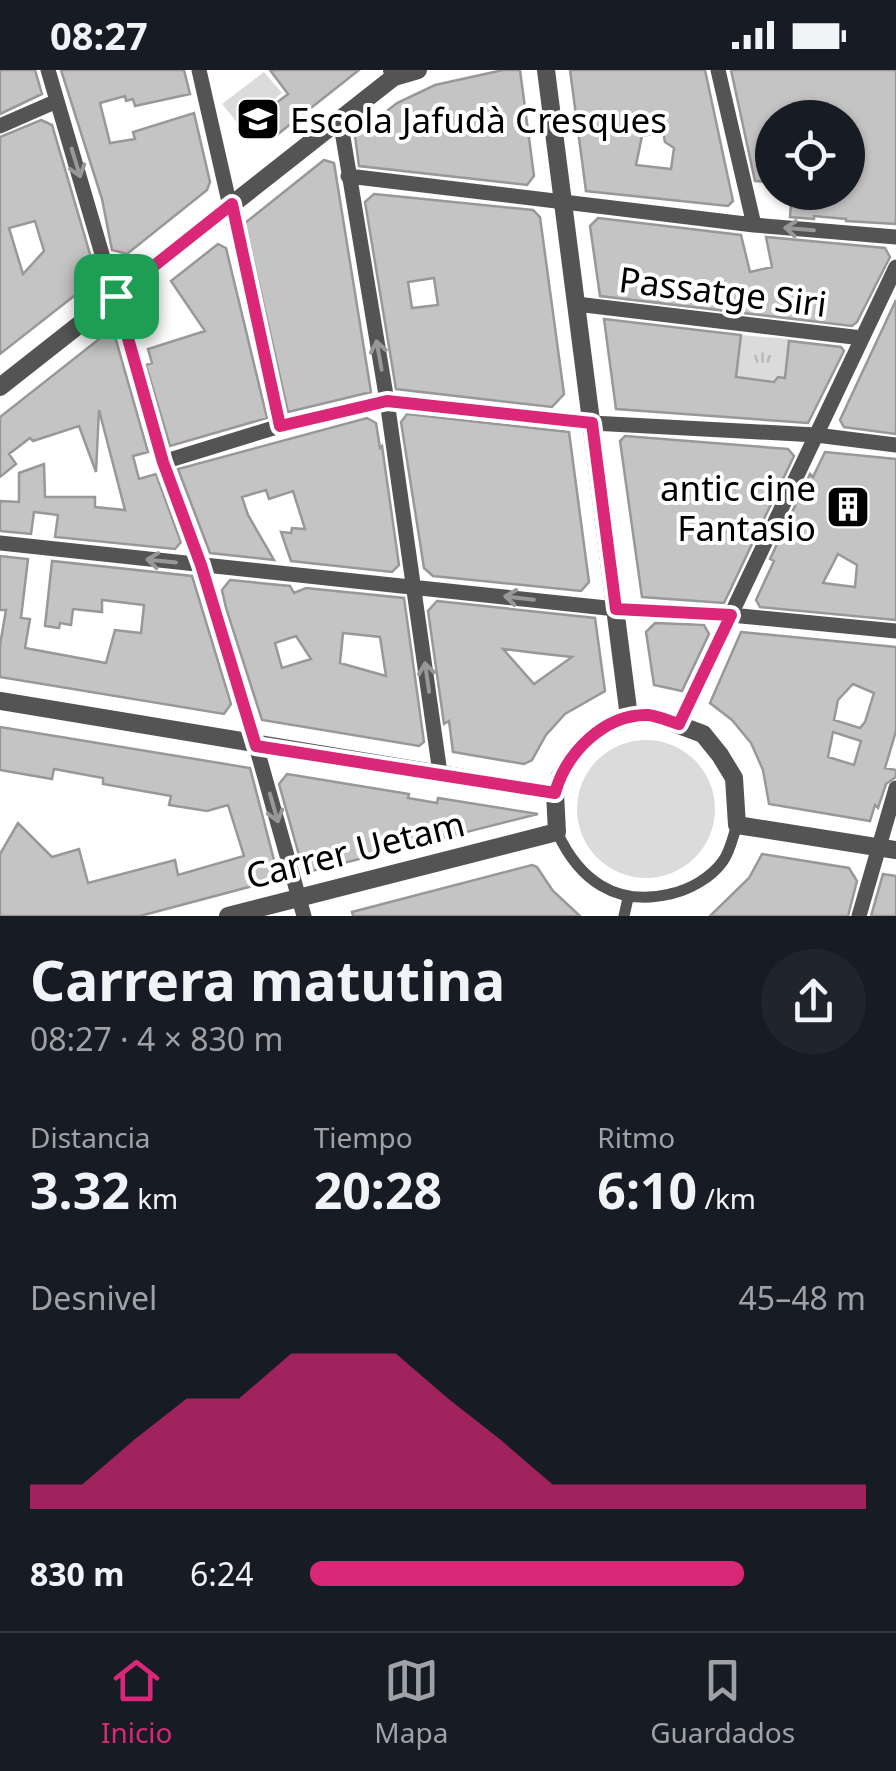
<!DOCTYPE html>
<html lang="es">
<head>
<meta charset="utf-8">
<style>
	body { margin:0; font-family:"Noto Sans",sans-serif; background:#20242c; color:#f1f3f6; height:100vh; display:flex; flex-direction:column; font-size:38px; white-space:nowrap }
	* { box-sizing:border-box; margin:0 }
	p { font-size:32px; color:#9ea1a6 }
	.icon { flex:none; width:55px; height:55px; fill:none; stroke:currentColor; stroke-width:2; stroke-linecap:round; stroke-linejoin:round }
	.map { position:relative; height:846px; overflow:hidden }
	.side { display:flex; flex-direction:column; background:#171b24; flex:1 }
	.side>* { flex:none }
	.buttons { position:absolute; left:755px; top:30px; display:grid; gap:20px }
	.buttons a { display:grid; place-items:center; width:110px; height:110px; border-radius:50%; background:#171b24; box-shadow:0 2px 8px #0004; font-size:50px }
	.pin { position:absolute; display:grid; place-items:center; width:85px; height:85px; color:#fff; margin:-42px; border-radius:20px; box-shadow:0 5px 15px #0006 }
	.round { display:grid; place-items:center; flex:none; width:105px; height:105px; border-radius:52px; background:#20242c }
	.summary { display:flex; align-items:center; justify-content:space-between; height:170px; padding:0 30px }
	h1 { font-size:55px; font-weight:700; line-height:75px }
	.metrics { display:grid; grid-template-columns:repeat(3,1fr); gap:15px; height:170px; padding:10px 30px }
	.metrics div { display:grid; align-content:center }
	.metrics b { font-size:50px; font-weight:700 }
	.metrics small { font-size:28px; font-weight:400 }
	.metrics p { font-size:28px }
	.chart { height:280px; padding:20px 30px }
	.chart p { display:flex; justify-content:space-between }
	.chart svg { width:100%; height:180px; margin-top:10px; fill:#db2777; opacity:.7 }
	ul { padding:0 30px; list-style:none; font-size:32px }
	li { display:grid; grid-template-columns:160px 120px 1fr; align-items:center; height:75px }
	li i { height:25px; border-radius:12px; background:#db2777 }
	.status { display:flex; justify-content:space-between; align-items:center; height:70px; padding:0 50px; background:#171b24; direction:ltr }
	.status svg { height:28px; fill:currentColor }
	.dock { display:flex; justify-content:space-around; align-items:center; height:140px; border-top:2px solid #363941; background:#171b24; font-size:28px; color:#9ea1a6 }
	.dock a { display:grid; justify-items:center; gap:5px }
	.dock .on { color:#db2777 }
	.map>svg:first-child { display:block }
</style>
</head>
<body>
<div class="status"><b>08:27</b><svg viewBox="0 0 49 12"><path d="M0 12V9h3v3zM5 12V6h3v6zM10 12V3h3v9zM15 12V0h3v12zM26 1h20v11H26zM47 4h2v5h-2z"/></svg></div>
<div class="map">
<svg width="896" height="846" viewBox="0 0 896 846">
	<defs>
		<pattern id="grass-tufts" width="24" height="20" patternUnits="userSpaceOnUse" patternTransform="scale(2.5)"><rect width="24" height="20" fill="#dbdbdb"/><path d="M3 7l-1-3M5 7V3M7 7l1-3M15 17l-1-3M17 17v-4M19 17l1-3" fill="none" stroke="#bababa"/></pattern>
	</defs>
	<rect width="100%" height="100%" fill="#fff"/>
	<!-- grass -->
	<path fill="url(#grass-tufts)" d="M741,265l48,4 -4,39 -6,-1 -1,4 -42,-4z"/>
	<!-- park -->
	<path fill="#dbdbdb" d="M264,2l18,21 -42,33 -18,-22z
		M577 739a69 69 0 1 1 138 0a69 69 0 1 1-138 0Z"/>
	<!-- building -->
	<path fill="#c4c4c4" stroke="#989898" stroke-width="2.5" fill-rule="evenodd" d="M0,0h35l7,24 -42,20z
		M61,0h123l6,24 -55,12 -2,-7 -7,2 -1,-5 -25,7 10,40 25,-4 -2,-7 61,-19 16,69 -3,8 -80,64 -15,-4 -10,-51z
		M270,0h89l-86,68 -16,-20 31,-24z
		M503,0h17l14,106 -7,9 -168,-19 -4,-30 42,-33 38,-18z
		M570,0h135l28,131 -5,5 -142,-15zM663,62l2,10 9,6 -3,21 -35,-4 6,-29z
		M731,0h165v154l-50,-3v-2l-32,-3v3l-24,-2 2,-25h56l5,-59 -5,-1v-14h-76v64l-17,-1z
		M41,50l11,5 45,153 -97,76v-217zM35,151l9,30 -21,23 -14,-46z
		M324,90l10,3 37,229 -83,20 -43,-189z
		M374,124l159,16 7,7 24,177 -12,13 -156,-18 -31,-187zM434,208l4,27 -26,3 -4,-26z
		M598,148l143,17 9,37 22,-5 -6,-30 119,11 5,9 -33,65 -5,4 -252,-30 -10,-70z
		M218,174l8,4 41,170 -97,28 -24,-81 6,-2 -4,-14 57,-18 -34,-50z
		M896,230v134l-52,-7 -4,-7z
		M604,249l137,16 -5,42 38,5 4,-5 7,1 4,-37 52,6 3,4 -36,72 -192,-14z
		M108,262l6,1 34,119 -15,4 6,23 17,-5 25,68 -6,7 -120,-12 3,-22 -24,-3 -3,22 -31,-3v-30l19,1v-29l25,-9 1,33h50v10l30,3 -26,-100 -3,62 -17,-46 -46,15 -3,-3 -21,16 7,10 -16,13v-60z
		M407,344l162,18 20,150 -8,9 -148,-15 -9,-8 -23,-146z
		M367,348l9,5 4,25 2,-2 17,119 -7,7 -101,-11 -10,-29 10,1 1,-5 13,1 -12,-38 -24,8 -3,-9 -24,7 6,18 26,45 -64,-7 -32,-84z
		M625,366l163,13 6,7 -70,147 -82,-6 -22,-156z
		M825,382l71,7v161l-136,-13 -4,-7 18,-39 -4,-2 40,-85 3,3zM838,484l19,11 -2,22 -32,-4z
		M0,486l28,3 -7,59 9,1 -5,29 81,15 9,-33 26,3 3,-28 -42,-5v12l-29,-3 -2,16 -11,-2 -1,5 -14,-2 7,-65 140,15 39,128 -7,10 -224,-37v-32l6,-35h-6z
		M230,510l60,6 4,7 12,-5 98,10 20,144 -5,4 -157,-26 -36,-112 -4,-18zM343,563l37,4 6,39 -46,-13zM296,566l15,23 -29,9 -7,-25z
		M437,531l158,17 10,73 -40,23 -19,21 -14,25 -8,4 -71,-12 -4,-31 -5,3 -16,-113zM503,579l33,4 36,4 -38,27z
		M655,553l49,2 5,9 -27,57 -28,-6 -8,-53z
		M741,562l155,15v84l-11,37 11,2v7l-10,7 -8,24 -3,-3 -5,16 -101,-17 -6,-34 -12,-27 -19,-23 -22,-17zM853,614l21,9 -9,29 -5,6 -26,-8 4,-20zM833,662l28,9 -7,24 -26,-8z
		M0,657l250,41 29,111 -139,37h-140v-62l18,-31 34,34 27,-8 9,34 87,-23 3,15 66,-19 -16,-51 -21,6 -38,-6 2,-9 -68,-12v-6l-49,-9 -2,10 -52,-9z
		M287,704l122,20 -1,4 29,5 1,-5 100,16 -234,59 -25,-89z
		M762,784l87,14 8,13 -9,35h-138l39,-38z
		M532,795l5,2 16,24 27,25h-227l-1,-4z
		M883,804l13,2v40h-25z"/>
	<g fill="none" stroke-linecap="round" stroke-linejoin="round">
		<!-- pedestrian -->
		<path stroke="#545454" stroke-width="11" d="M557,762c22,48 59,75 113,62 19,-4 41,-16 53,-33 7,-9 10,-25 14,-36
			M624,846l4,-18"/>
		<!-- minor -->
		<path stroke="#545454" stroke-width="15" d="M48,0l115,392 38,103 55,181 48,170
			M199,0l81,356
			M718,0l36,155
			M340,49l47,282 53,372
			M0,56l57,-25
			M348,106l406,49 142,12
			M576,234l286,34
			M163,392l117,-36 107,-25 205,22 224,12 80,10
			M0,473l616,66 115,6 165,16
			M679,654l217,-457
			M859,846l37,-128"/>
		<!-- tertiary -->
		<path stroke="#545454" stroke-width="18" d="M392,0l2,7 24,-7
			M546,0l83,647
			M0,317l394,-310
			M0,631l555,92
			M228,846l329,-84 -2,-39 5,-17 16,-25 26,-23 27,-11 23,-2 51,19 17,21 14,23 3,47 159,25"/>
	</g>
	<!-- one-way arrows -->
	<defs><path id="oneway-shaft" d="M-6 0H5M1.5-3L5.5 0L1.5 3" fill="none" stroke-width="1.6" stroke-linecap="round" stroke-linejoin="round" transform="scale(2.5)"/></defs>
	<g stroke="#989898">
		<use href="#oneway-shaft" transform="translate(76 93) rotate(73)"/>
		<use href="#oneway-shaft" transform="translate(799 159) rotate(-175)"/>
		<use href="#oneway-shaft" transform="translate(379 285) rotate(-100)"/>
		<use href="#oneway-shaft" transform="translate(161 491) rotate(-174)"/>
		<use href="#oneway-shaft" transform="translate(519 528) rotate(-173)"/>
		<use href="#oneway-shaft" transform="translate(427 607) rotate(-98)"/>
		<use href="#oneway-shaft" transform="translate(274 738) rotate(74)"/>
	</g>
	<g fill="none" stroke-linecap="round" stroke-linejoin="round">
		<defs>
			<path id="route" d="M232,134l48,222 107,-25 205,22 24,186 115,6 -52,109c-10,-3 -21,-8 -31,-9 -44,-1 -82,38 -93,78l-299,-47 -55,-181 -38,-103 -47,-166z"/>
		</defs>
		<!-- route casing -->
		<use href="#route" stroke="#fff" stroke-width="20"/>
		<!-- route -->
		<use href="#route" stroke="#db2777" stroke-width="12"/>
	</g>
	<!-- icons -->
	<defs>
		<symbol id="school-square" viewBox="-11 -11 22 22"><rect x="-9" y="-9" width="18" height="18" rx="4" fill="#000" stroke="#fff"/><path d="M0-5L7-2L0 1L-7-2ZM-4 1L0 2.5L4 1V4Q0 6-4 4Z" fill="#fff"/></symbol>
		<symbol id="building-square" viewBox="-11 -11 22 22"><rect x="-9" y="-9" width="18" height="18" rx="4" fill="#000" stroke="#fff"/><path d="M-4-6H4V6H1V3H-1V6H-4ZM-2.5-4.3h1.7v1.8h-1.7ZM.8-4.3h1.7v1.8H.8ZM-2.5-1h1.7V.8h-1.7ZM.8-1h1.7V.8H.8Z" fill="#fff"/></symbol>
	</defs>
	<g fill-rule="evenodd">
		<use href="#school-square" x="233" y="24" width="50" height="50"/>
		<use href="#building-square" x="823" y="412" width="50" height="50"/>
	</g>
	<g text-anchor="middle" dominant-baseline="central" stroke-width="8" stroke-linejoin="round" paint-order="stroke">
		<!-- poi labels -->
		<g font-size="35" fill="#000" stroke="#fff" text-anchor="start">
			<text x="290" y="49">Escola Jafudà Cresques</text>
			<text x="816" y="417" text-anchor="end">antic cine<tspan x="816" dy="40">Fantasio</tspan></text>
		</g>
		<!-- street labels -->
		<g font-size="35" fill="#000" stroke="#fff">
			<text transform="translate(723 221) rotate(7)">Passatge Siri</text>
			<text transform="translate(355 779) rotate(-14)">Carrer Uetam</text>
		</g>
	</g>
</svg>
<div class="buttons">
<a><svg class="icon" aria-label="locate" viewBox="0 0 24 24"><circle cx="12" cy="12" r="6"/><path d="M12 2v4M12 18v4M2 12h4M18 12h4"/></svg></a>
</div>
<div class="pin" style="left:116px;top:226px;background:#1e9e55"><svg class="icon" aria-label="arrive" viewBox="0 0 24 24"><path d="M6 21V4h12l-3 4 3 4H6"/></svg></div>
</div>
<section class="side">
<div class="summary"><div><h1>Carrera matutina</h1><p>08:27 · 4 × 830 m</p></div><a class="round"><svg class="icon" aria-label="share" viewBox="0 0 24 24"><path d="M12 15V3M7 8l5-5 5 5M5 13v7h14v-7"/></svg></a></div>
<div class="metrics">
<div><p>Distancia</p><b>3.32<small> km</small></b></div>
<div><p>Tiempo</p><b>20:28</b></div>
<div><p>Ritmo</p><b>6:10<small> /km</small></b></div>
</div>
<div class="chart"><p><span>Desnivel</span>45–48 m</p>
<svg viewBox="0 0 160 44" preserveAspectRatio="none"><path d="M0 44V38L10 38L20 27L30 17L40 17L50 6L60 6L70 6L80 17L90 27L100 38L110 38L120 38L130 38L140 38L150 38L160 38V44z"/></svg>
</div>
<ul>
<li><b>830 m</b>6:24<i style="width:78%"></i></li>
</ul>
</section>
<nav class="dock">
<a class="on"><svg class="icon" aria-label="home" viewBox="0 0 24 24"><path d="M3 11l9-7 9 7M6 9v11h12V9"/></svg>Inicio</a>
<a><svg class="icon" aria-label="map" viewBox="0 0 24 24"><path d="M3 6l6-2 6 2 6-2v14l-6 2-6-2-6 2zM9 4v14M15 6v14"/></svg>Mapa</a>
<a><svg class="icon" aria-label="saved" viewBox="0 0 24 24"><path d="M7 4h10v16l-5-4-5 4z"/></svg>Guardados</a>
</nav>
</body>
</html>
